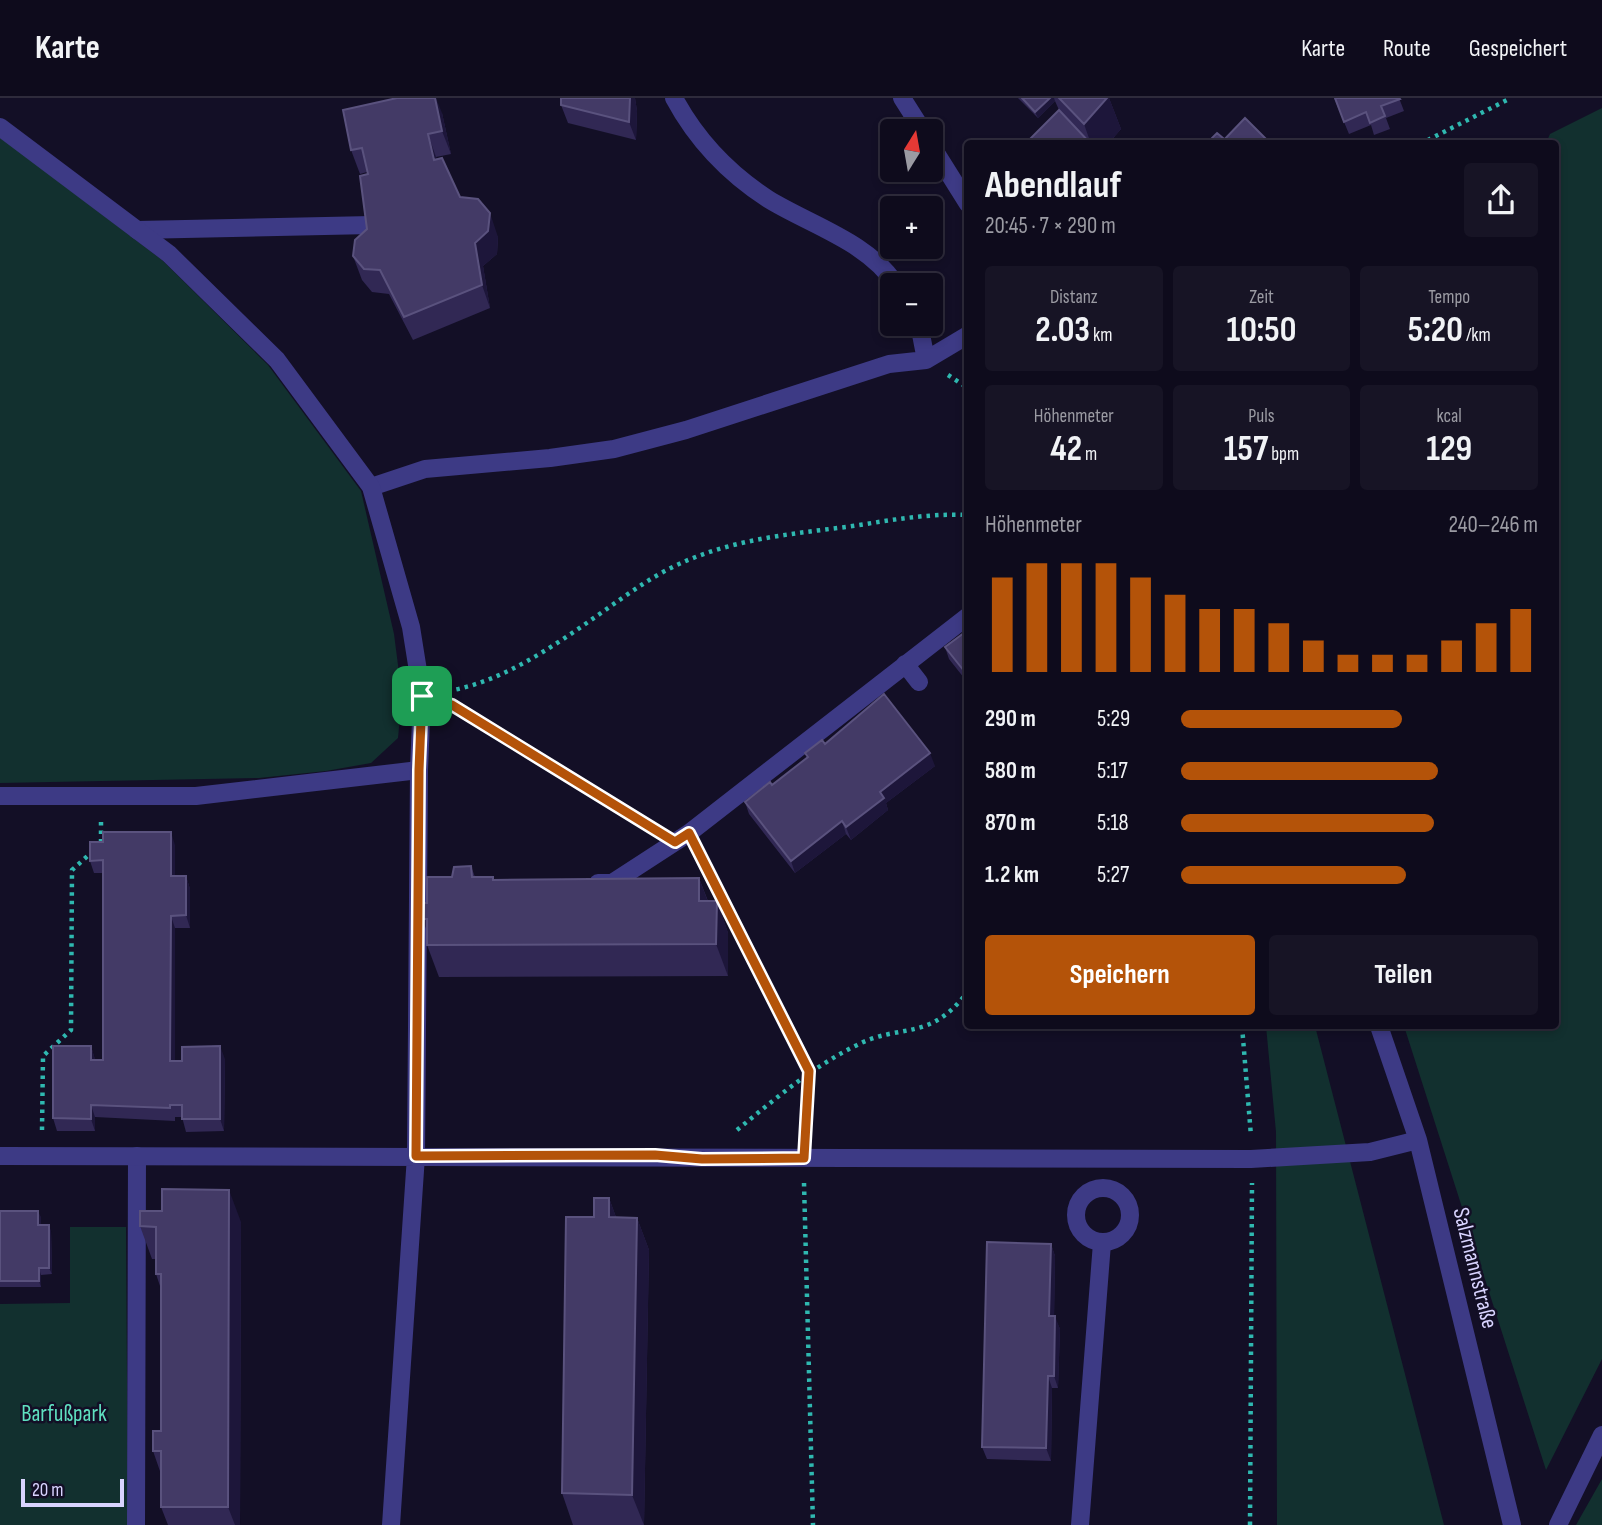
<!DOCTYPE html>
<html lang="de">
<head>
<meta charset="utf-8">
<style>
	body { margin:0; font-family:"Sofia Sans Condensed",sans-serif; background:#171425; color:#f1f3f6; height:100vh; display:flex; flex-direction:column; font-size:26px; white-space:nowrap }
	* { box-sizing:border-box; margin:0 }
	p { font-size:23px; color:#9b9ba3 }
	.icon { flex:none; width:38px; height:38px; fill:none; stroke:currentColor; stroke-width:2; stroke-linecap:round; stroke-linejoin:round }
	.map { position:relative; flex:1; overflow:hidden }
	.details { position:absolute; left:964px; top:42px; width:595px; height:889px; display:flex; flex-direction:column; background:#0e0b1c; border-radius:7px; box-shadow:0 4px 10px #0003,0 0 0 2px #2e2b3b }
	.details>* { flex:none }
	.needle { width:46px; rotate:11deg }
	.tools { position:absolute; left:880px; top:21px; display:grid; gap:14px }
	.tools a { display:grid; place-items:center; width:63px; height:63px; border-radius:7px; background:#0e0b1c; box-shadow:0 4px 10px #0003,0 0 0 2px #2e2b3b; font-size:35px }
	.scale { position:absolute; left:21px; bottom:18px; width:103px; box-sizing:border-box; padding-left:7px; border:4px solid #d9d4ff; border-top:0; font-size:19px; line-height:24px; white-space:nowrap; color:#d9d4ff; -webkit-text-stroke:5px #130f26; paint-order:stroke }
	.pin { position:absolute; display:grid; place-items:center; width:60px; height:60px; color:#fff; margin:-30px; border-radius:14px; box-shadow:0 4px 10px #0006 }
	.round { display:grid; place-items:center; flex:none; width:74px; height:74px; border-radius:7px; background:#171425 }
	.headline { display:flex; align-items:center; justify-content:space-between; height:119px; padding:0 21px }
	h1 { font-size:38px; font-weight:700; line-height:52px }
	.metrics { display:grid; grid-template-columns:repeat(3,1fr); gap:10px; height:119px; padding:7px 21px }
	.metrics div { display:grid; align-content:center; border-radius:7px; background:#171425; text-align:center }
	.metrics b { font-size:35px; font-weight:700 }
	.metrics small { font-size:19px; font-weight:400 }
	.metrics p { font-size:19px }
	.chart { height:196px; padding:14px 21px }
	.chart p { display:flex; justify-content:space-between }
	.chart svg { width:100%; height:126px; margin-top:7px; stroke:#b45309; stroke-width:6 }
	.primary-button { display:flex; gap:14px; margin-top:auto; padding:14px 21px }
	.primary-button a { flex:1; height:80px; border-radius:7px; background:#b45309; color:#fff; font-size:28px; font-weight:700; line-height:80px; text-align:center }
	.primary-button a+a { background:#171425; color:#f1f3f6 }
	ul { padding:0 21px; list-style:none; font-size:23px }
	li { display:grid; grid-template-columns:112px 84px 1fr; align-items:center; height:52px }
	li i { height:18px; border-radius:9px; background:#b45309 }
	header { display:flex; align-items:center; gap:42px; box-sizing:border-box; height:98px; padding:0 35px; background:#0e0b1c; border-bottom:2px solid #2e2b3b }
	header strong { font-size:33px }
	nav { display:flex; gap:38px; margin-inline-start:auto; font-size:24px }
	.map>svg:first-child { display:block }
</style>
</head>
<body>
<header>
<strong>Karte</strong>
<nav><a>Karte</a><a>Route</a><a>Gespeichert</a></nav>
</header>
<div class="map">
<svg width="1602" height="1427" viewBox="0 0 1602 1427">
	<rect width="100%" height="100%" fill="#130f26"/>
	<!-- green -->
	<path fill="#12302f" d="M1602,10v1251l-56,111 -142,-444h152v-882l-10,-1 4,-9z
		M0,39l162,123 106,105 93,126 33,143 8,62 -4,42 -27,25 -45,8 -67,7 -259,5z
		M1266,928h49l129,499h-167l-1,-393z
		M70,1129h56l2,298h-128v-221l70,-1z
		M1602,1381v46h-26z"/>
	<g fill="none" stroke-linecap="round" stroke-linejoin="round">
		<!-- path -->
		<path stroke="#2fb8b0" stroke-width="4.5" stroke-dasharray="3.5 5" stroke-linecap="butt" d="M1420,46l91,-46
			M948,277l20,13
			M448,593c71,-12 137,-69 195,-107 64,-42 130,-48 203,-57 41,-6 80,-14 122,-12
			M446,605l205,124
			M101,724v26
			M701,757l108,216 -4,62
			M1242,928l9,110
			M42,1032l1,-74 28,-26 1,-160 20,-18
			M737,1032c38,-31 74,-62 118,-84 45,-24 75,-3 113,-55
			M804,1085l9,342
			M1250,1427l2,-342"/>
		<!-- service -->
		<path stroke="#3d3a85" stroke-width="18" d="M674,0c22,41 54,75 94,101 42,26 101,43 128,86
			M137,132l235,-5
			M919,226l7,36
			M371,389l54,-18 125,-11 64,-9 72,-19 203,-66 37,-4 42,-25
			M905,566l14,18
			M0,698h196l223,-26
			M598,785h14l77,-50 279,-217
			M136,1427l1,-369"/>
		<!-- minor -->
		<path stroke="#3d3a85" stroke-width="18" d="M902,0l21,33
			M0,29l169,127 108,106 94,127 40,140 11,69 -3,74 -3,386 -25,369
			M931,47l37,59
			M1379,928l39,114 94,385
			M0,1058l1251,3 119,-7 48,-12
			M1076 1117a27 27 0 1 1 54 0a27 27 0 1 1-54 0Z
			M1080,1427l22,-282
			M1558,1427l44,-90"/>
	</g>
	<!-- wall -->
	<path fill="#312854" d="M561,0h74l2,13 -1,29 -68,-17 -7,-18z
		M1018,0h91l12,31 -13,15h-83l34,-34 -4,-9 -17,17z
		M1334,0h65l5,13 -18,7 4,11 -16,6 -3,-10 -22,9z
		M442,15l9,41 -15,3 1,3 23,37 38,40 -1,17 -14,12 7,42 -77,32 -24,-46 -17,-2 -10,-12 -9,-24 14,-27 1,-55 -1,-2 -7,2 -9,-24z
		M968,532v53l-19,-24 -4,-12z
		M825,646l110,22 -49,37 2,7 -37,30 -5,-6 -51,39 -46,-59 -4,-12 27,-17 35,-27 -2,-5z
		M175,747v31h11l4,13v39h-15v133l50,-2 -1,72 -38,1 -4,-15h-7v4l-80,-4v14h-38l-4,-13 38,-72 4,14h8v-187h-9l-4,-12z
		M471,768l4,11h18l1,3 205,-2 9,23h9l11,32v43l-289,1 -12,-32v-14l-5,-12 5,-16 25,-26z
		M609,1100l7,19 21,1 12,32 -5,275h-71l-11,-32 32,-276z
		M0,1113l41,6v8l10,6 1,43 -11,1v12h-41z
		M241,1124l-1,303h-72l-7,-18v-33l-8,-23 8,-20v-142l-5,-15v-15h-4l-12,-33z
		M1051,1146l4,12 -1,60 6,13 -2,59h-6l-1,73 -64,-2 -5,-12z"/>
	<!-- shaded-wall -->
	<path fill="#1d163a" d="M435,0h1l6,15 9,41 -9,-23z
		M630,0h5l2,13 -1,29 -7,-18z
		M1050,0h4l1,3 -17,17 -3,-6z
		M1107,0h2l12,31 -13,15h-17l-7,-20z
		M428,36l8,23 6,27 -8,-24z
		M490,115l8,24 -1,17 -14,12 7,42 -8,-23 -7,-42z
		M930,655l5,13 -49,37 2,7 -37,30 -5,-13 34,-35z
		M842,723l4,13 -51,39 -4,-12z
		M171,734l4,13v43l-4,-12z
		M186,778l4,13v39l-4,-13z
		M699,780l12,32 -12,-9z
		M717,803l11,32v43l-12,-32z
		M171,818l4,12v145l-5,-12z
		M91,948l4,13 1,14 -5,-13z
		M220,948l5,13 -1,72 -4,-12z
		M91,1007l4,12v14l-4,-12z
		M229,1092l12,32 -1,303h-5l-7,-18z
		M609,1100l12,33 -12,-14z
		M38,1113l3,6v14l-3,-6z
		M637,1120l12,32 -5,275 -12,-30z
		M49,1127l2,6 1,43 -3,-6z
		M1051,1146l4,12 -1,73 -5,-13z
		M39,1170l2,7v12l-2,-6z
		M1055,1218l5,13 -2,59 -4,-12z
		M1048,1278l4,12 -1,73 -5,-13z"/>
	<!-- building -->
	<path fill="#433a66" stroke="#5a527e" stroke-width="2" d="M397,0h38l7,33 -14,3 6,26 8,-2 18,39 18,2 12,14 -2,18 -13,12 7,42 -78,32 -24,-47 -16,-1 -11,-13 2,-16 12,-11 -7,-53 8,-2 -6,-26 -11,2 -8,-40z
		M561,0h69l-1,24 -68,-17z
		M1022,0h28l-15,14z
		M1059,0h48l-23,26z
		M1335,0h64l1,1 -19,7 4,10 -15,7 -4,-11 -22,10z
		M1059,12l32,34h-66z
		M1245,20l26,26h-51z
		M1217,35l7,6 -4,5h-14z
		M968,532v46l-23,-29z
		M884,596l46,59 -50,39 4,6 -38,29 -4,-6 -51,40 -46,-59 25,-20 2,3 36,-28 -3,-4 17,-13 3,4z
		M103,734h68v44h15v39l-15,1 -1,145h12v-14l38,-1v73h-38v-14h-12v3l-79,-3v14l-38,-1v-72h38v14h12v-200l-13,1v-19h13z
		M471,768l1,11h21v3l206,-2v23h18l-1,43 -289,1v-26h-5l1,-16h4v-26h25l2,-10z
		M162,1091l67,1 -1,317h-67v-56h-8v-20h8v-157h-5v-47l-16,-1v-15h22z
		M594,1100h15v19l28,1 -5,277 -70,-2 4,-276h28z
		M0,1113h38v14h11v43h-10v13h-39z
		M987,1144l64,2 -2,72h6l-1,60h-6l-2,72 -64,-1z"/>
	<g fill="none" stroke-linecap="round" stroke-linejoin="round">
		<defs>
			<path id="route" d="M422,598l30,9 223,137 14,-9 120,238 -5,87 -102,1 -47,-4 -239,1 3,-386z"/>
		</defs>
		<!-- route casing -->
		<use href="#route" stroke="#fff" stroke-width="14"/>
		<!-- route -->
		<use href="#route" stroke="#b45309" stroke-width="9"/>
	</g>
	<g text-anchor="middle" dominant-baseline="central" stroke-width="5" stroke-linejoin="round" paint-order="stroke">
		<!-- street labels -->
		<g font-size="23" fill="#d9d4ff" stroke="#130f26">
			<text transform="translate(1475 1170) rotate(76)">Salzmannstraße</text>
		</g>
		<!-- park labels -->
		<g font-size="23" fill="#5fe0c0" stroke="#130f26">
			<text x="64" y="1316">Barfußpark</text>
		</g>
	</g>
</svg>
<div class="tools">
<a><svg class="needle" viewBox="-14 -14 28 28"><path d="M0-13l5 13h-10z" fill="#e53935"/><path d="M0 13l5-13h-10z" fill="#9b9ba3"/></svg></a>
<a>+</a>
<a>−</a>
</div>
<div class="scale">20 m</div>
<div class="pin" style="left:422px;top:598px;background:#1e9e55"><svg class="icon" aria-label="arrive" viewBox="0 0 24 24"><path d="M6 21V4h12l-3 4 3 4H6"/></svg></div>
<section class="details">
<div class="headline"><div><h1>Abendlauf</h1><p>20:45 · 7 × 290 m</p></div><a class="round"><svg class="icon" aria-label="share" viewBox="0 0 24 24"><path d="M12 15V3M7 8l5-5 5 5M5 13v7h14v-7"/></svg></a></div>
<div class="metrics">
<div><p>Distanz</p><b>2.03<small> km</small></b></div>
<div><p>Zeit</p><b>10:50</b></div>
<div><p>Tempo</p><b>5:20<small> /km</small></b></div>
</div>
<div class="metrics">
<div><p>Höhenmeter</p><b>42<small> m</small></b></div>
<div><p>Puls</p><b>157<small> bpm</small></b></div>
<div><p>kcal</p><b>129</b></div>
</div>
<div class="chart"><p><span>Höhenmeter</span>240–246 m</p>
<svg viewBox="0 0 160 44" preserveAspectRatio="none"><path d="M5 44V11M15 44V6M25 44V6M35 44V6M45 44V11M55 44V17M65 44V22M75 44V22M85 44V27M95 44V33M105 44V38M115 44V38M125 44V38M135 44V33M145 44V27M155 44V22"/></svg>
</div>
<ul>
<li><b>290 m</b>5:29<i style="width:62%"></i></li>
<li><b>580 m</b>5:17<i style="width:72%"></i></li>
<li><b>870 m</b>5:18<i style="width:71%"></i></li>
<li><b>1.2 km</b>5:27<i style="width:63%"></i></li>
</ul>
<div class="primary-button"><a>Speichern</a><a>Teilen</a></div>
</section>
</div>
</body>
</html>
